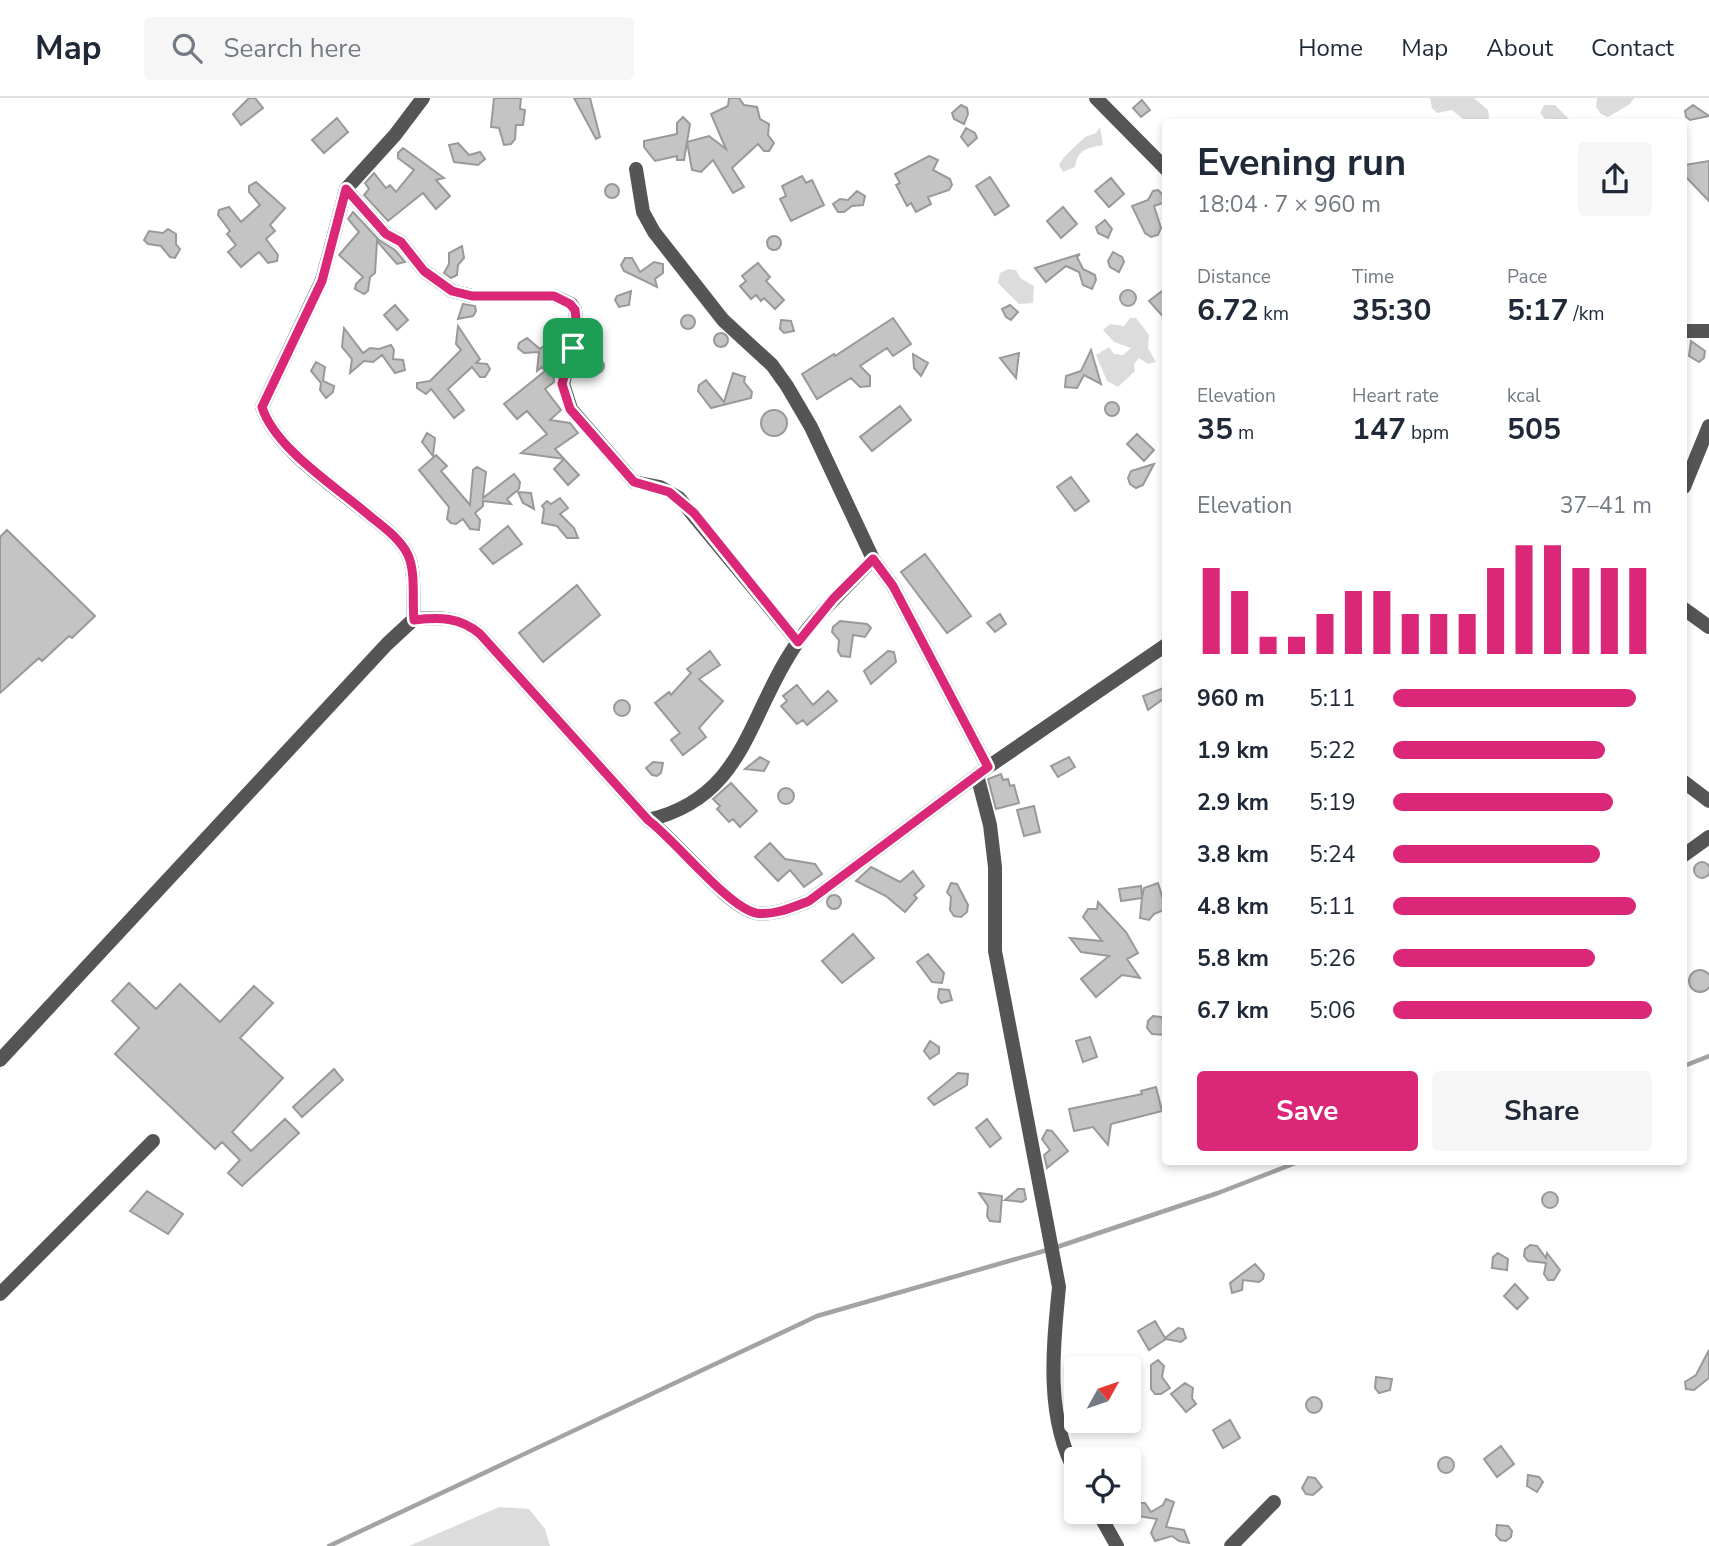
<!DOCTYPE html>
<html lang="en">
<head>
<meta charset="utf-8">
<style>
	body { margin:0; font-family:"Nunito Sans",sans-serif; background:#f6f6f7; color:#1f2937; height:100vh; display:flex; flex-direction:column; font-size:26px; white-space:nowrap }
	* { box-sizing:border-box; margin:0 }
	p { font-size:23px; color:#747a83 }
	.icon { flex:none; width:38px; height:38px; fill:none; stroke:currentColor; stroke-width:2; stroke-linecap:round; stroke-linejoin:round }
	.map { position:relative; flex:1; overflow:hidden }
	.side { position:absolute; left:1162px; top:21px; width:525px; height:1046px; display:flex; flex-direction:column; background:#fff; border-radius:7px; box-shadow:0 4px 10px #0003 }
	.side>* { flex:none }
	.needle { width:46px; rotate:50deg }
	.fabs { position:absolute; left:1064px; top:1258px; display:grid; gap:14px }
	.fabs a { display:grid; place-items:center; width:77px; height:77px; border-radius:7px; background:#fff; box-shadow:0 4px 10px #0003; font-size:35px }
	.pin { position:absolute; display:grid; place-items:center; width:60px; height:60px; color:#fff; margin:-30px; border-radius:14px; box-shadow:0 4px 10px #0006 }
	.round { display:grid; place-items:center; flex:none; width:74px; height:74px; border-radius:7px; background:#f6f6f7 }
	.overview { display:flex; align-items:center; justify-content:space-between; height:119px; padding:0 35px }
	h1 { font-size:38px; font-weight:700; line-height:52px }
	.metrics { display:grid; grid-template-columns:repeat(3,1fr); gap:10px; height:119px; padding:7px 35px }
	.metrics div { display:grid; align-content:center }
	.metrics b { font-size:30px; font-weight:700 }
	.metrics small { font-size:19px; font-weight:400 }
	.metrics p { font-size:19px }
	.chart { height:196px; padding:14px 35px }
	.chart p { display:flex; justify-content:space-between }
	.chart svg { width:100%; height:126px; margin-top:7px; stroke:#db2777; stroke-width:6 }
	.action { display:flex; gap:14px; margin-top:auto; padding:14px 35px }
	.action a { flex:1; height:80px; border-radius:7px; background:#db2777; color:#fff; font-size:28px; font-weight:700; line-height:80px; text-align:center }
	.action a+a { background:#f6f6f7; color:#1f2937 }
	ul { padding:0 35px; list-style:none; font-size:23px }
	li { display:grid; grid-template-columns:112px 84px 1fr; align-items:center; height:52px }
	li i { height:18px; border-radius:9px; background:#db2777 }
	header { display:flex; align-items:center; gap:42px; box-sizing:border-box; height:98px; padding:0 35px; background:#fff; border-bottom:2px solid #e0e1e3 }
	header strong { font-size:33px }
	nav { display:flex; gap:38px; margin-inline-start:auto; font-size:24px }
	.search { width:490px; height:63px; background:#f6f6f7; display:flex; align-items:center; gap:18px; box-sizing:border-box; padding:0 24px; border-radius:7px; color:#747a83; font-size:26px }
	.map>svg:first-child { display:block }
</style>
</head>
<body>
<header>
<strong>Map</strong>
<div class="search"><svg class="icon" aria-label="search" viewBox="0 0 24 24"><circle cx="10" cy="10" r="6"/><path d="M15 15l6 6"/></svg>Search here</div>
<nav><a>Home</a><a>Map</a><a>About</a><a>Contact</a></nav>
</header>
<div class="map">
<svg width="1709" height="1448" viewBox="0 0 1709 1448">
	<rect width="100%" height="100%" fill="#fff"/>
	<!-- green -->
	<path fill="#dcdcdc" d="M1430,0h44l14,12 1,8 -3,4h-24l1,-3 -11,-9 -15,3 -5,-5z
		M1597,0h37l-4,6 -22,13 -7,-3 -5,-7z
		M1544,7h11l14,14 18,3 -41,-2 -6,-7z
		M1100,29l3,18c-16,3 -25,4 -28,22l-12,5 -4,-7 5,-8 21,-20 11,-4z
		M1008,171l8,1 4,8 14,8 -1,17 -14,1 -21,-21 2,-10z
		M1130,220h6l13,17 -1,13 8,14 -8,2 -9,-6 -5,6 1,7 -17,16 -11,-6 -11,-26 13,-8 5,7 9,1 8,-7 -17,-6 -11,-12 7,-6 14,2z
		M499,1409l30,2 16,20 5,17h-141z"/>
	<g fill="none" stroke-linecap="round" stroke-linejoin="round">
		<!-- stream -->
		<path stroke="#a3a3a3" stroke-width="4.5" d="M1684,968l25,-10
			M1464,1064h1
			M329,1448l488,-230 234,-67 167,-56 80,-31"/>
	</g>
	<!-- building -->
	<path fill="#c4c4c4" stroke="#999" stroke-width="2" d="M249,0h6l8,10 -22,17 -8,-11z
		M494,0h27l-1,11 5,1 -2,15h-7l-1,14 -4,5 -7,1 -5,-17 -8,-1z
		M574,0h16l10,39 -4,2z
		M729,0h10l5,7 13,2 3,12 9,5 -1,11 6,8 -5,8h-5l-6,-7 -26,24 12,19 -11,6 -20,-33 -12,12 -9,-2 -5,-28 22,-6 17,13 -15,-35 17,-8z
		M1142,2l8,10 -9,7 -8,-9z
		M961,7l6,3 1,6 -4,10 -10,-5 -2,-6z
		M1693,7l16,11 -19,4 -4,-3 -1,-6z
		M683,19l7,7 -6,36h-7v-4l-22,5 -11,-14v-6l33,-7v-11z
		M337,20l11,14 -24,21 -12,-13z
		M966,30l9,5 2,5 -9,8 -7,-9z
		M458,45l11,12 11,-3 5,7 -7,6 -24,-3 -5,-17z
		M403,50l41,30 -8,2 14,16 -14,13 -13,-16 -35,28 -24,-26 5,-6 -4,-6 9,-10 12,15 4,-3 6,7 18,-22 -16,-12v-5z
		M929,58l9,4 -5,10 17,9 2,6 -3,5 -21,7 3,7 -15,8 -5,-9 -4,3 -11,-21 4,-2 -5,-9z
		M1709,63v40l-25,-26v-10z
		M802,78l4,7 6,-3 12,25 -33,16 -11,-22 6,-3 -4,-10z
		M990,79l19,29 -14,9 -19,-29z
		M1111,80l13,16 -15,13 -14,-16z
		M256,84l29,26 -15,17 5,6 -9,8 12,16 -1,6 -9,2 -9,-11 -18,15 -13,-15 8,-7 -9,-11 3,-3 -12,-16 1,-5 10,-3 12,15 19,-17 -11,-13v-6z
		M605 93a7 7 0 1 1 14 0a7 7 0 1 1-14 0Z
		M1158,92l8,8 -3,5 -9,3 7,22 -3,7 -7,2 -6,-4 -13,-27 16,-6 5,-9z
		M857,93l8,5 -2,9 -11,1 -8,6h-6l-5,-8 7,-5 8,1z
		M1063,109l14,17 -16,14 -14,-17z
		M353,114l26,28 16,10 10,12 -8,2 -20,-23 -2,32 -5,4 -2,14 -4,3 -9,-5 1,-5 7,-7 -24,-22 20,-23 -11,-13z
		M1105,122l7,9 -4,9 -10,-5 -2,-6z
		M168,131l8,5v10l4,5 -5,9 -5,-1 -9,-11 -13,-2 -4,-4 5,-9 14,2z
		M767 145a7 7 0 1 1 14 0a7 7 0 1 1-14 0Z
		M462,148l2,12 -6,7 -1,10 -6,3 -7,-5 5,-9v-11z
		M1113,154l9,5 2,5 -5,10 -9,-5 -2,-6z
		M1080,156l-3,3 6,12 12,6 1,5 -4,9 -9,-4 -4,-13 -13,-6 -20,16 -11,-14z
		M625,160h7l8,14 14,-10 9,2v9l-8,6 2,8 -33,-16 -3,-6z
		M758,165l12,14 -4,4 18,19 -9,9 -11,-11 -3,3 -5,-6 -5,4 -11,-13 6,-5 -4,-5z
		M1166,190v32l-17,-19z
		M1120 200a8 8 0 1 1 16 0a8 8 0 1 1-16 0Z
		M631,193l-2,14 -10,2 -4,-7 2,-4z
		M463,206l12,2 1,5 -3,5 -15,3z
		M395,207l13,15 -11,10 -13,-15z
		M1010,207l8,7 -7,8 -5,-3 -4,-8z
		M681 224a7 7 0 1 1 14 0a7 7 0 1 1-14 0Z
		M893,220l18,26 -18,12 -6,-8 -27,18 10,10v10l-10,1 -9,-9 -34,21 -15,-25 32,-20 1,2z
		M781,222l10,1 3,10 -10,2 -4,-4z
		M458,228l22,33 -4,4 11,1 3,5 -5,8h-5l-8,-10 -24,22 16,21 -10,8 -23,-29 -5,5 -9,-6v-5l13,-2 31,-31 -5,-6z
		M344,230l19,25 7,-5 9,1 12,-4 3,5 -1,9 10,1 2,10 -10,3 -13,-18 -9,7 -9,-1 -14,12 2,-14 -10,-12z
		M566,230l-4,19 -10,8 2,27 -9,7 16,21 -11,10 20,3 8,10 -23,16 9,10 -43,-6 26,-19 -20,-23 -10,8 -13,-15 41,-33 -3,-4 -5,4 2,-19 -15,1 -6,-5 1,-5 8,-5 13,11z
		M714 242a7 7 0 1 1 14 0a7 7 0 1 1-14 0Z
		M1691,243l14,10 -1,7 -5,4 -10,-6z
		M1091,252l10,34 -17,-9 -7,13 -12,-1 1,-11 15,-5z
		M1019,255l-3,25 -16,-20z
		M913,256l15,9 -7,13 -7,-8z
		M590 268a7 7 0 1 1 14 0a7 7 0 1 1-14 0Z
		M316,264l9,5 -2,14 11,5 -1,6 -7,6 -6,-8 1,-7 -10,-12z
		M733,275l12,4 -1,5 8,10 -1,6 -40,10 -13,-17 1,-6 7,-5 18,22z
		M1105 311a7 7 0 1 1 14 0a7 7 0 1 1-14 0Z
		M900,308l11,14 -39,31 -12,-14z
		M761 325a13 13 0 1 1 26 0a13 13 0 1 1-26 0Z
		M427,335l8,5 -2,18 -11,-14z
		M1137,336l17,16 -10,11 -17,-17z
		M436,357l11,11 -6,5 29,34 3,-35 4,-3 9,5 -3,26 31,-24 6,8 -1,7 -12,10 4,5 -28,-3v5l-8,7 5,7 -1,10 -9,-1 -7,-10 -7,5 -5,-1 -4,-4 2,-12 -30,-37z
		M564,361l15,16 -11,10 -14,-16z
		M1154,366l-11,21 -7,3 -6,-4 -2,-6 3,-7z
		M1071,379l18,24 -14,10 -18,-24z
		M518,394l13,1 3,16 -11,-6z
		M560,400l8,10 -8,6 14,14 4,10h-11l-10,-12 -15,-3 2,-14 -2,-3 5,-5 4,3z
		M508,428l14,18 -29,20 -13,-15z
		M7,432l88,86 -23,22 -3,-2 -27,25 -3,-3 -39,35v-156z
		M925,456l46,62 -24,17 -46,-61z
		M577,487l23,30 -57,47 -24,-29z
		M1000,516l6,10 -11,8 -8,-9z
		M840,523l27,3 4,4 -6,9 -12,-2 -3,22 -9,-1 -3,-5 1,-11 -7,-8 1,-5z
		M710,553l10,14 -21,14 24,22 -24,27 7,9 -23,18 -12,-15 9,-7 -25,-30 14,-11 2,3 20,-22 -4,-4z
		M888,553l6,1 2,10 -25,22 -7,-13z
		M797,587l16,20 15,-14 9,10 -30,24 -4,-5 -6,4 -16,-18 6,-5 -4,-5z
		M1166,589v10l-18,13 -5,-14z
		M614 610a8 8 0 1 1 16 0a8 8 0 1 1-16 0Z
		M760,659l9,5 -5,9 -19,-2z
		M1069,659l6,10 -17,10 -7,-11z
		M653,664l10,1 -2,10 -4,3 -5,-1 -6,-7z
		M1001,676l2,6 5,-1 2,7 4,-1 5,18 -23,6 -8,-30z
		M731,685l26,28 -17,16 -7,-8 -4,3 -12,-13 3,-3 -7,-7z
		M778 698a8 8 0 1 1 16 0a8 8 0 1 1-16 0Z
		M1034,708l6,26 -16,4 -7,-26z
		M770,745l15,16 30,5 7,10 -18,13 -14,-17 -12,11 -23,-24z
		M1694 772a8 8 0 1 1 16 0a8 8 0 1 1-16 0Z
		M871,769l29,15 13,-11 11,15 -10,9 3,3 -12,14 -19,-16 -30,-15z
		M951,785l6,1 11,21 -1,7 -6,5 -7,-1 -4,-6 1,-13 -4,-5z
		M1158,785l8,26 -12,5 -5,6 -9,-2 2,-20 -21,3 -2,-12 22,-3 1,11 2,-9z
		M827 804a7 7 0 1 1 14 0a7 7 0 1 1-14 0Z
		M1098,804l28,30 12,21 -11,6 13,19 -18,-3 -26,22 -15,-18 28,-23 -28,-4 -11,-14 32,3 -19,-24 5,-8h9z
		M853,836l21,24 -32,25 -20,-22z
		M928,856l16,19 -2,10 -10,-1 -15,-20z
		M1689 883a11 11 0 1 1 22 0a11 11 0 1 1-22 0Z
		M129,885l27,26 24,-25 40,38 34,-36 19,17 -33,35 43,40 -51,54 19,19 34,-32 14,14 -57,53 -14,-13 12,-13 -18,-18 -7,7 -100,-95 24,-26 -27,-27z
		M939,891l10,1 3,10 -11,3 -3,-5z
		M1153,918l8,1 5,6v12l-14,-1 -5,-6 1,-7z
		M1090,939l7,20 -14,5 -7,-21z
		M930,943l9,6v6l-9,6 -6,-8z
		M334,971l9,11 -41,37 -9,-10z
		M958,975l10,1 -1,11 -33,20 -6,-7z
		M1156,989l6,24 -51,13 -3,21 -15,-18 -19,4 -5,-22 73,-15 -1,-3z
		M987,1021l14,19 -11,9 -14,-19z
		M1047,1032l5,1 16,20 -21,17 -3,-13 6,-5 -8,-11z
		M1018,1091h6l2,10 -4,3 -17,-2z
		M147,1093l36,23 -15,20 -38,-23z
		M1542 1102a8 8 0 1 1 16 0a8 8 0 1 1-16 0Z
		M979,1095l23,3 -2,26 -10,-1 -3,-5 1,-10z
		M1530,1147l7,1 9,12 1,-5 13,17 -6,10h-6l-4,-6 2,-11 -18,-2 -4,-5 1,-7z
		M1498,1155l10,6 -1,11 -15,-2 1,-11z
		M1255,1166l9,10 -1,5 -4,3 -16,-2 -1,10 -10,3 -2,-10z
		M1515,1186l13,14 -11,11 -13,-13z
		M1155,1223l10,17 13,-10 5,1 3,9 -5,4 -15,-3 -17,11 -11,-19z
		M1709,1252v28l-15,12 -8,-1 -1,-7 11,-7z
		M1158,1262l6,6 -2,11 8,11 -9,6h-6l-4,-5v-24z
		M1376,1279l16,2 -2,11 -11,3 -4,-5z
		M1185,1285l8,5 -1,10 4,6 -10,8 -15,-18z
		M1306 1307a8 8 0 1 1 16 0a8 8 0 1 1-16 0Z
		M1230,1322l10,18 -17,10 -10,-18z
		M1501,1348l13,18 -17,13 -13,-18z
		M1438 1367a8 8 0 1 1 16 0a8 8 0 1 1-16 0Z
		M1528,1377l11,2 4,5 -6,10 -10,-6z
		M1308,1379l7,1 7,9 -9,8 -7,-1 -4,-6z
		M1166,1401l8,3 -8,25 18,3 5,13 -10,-2 -7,-5 -17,5 -4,-8 6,-14 -19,-3 -3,-5 5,-8h5l6,9 12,-7z
		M1497,1427l11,1 4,5 -1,6 -5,4 -6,-1 -4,-5z"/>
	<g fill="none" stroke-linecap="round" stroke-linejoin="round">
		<!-- minor -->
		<path stroke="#555" stroke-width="14" d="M636,71l7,43 11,20 69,88 49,45 15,21 24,41 62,132c-26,28 -54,53 -76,84 -50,72 -51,154 -149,177
			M346,91l40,45 15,8 23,29 28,20 20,5h82l17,8 4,6 2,18 -14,56 8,25 63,73 26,5 19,11 119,144
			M1684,233h25
			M1684,389l25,-61
			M873,461l20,27 95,181
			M414,521c-2,-19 2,-46 -6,-64 -7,-15 -24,-28 -37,-38 -34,-29 -96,-68 -109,-110l60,-127 24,-91 49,-54 28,-37
			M977,677l13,50 5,42v84l64,336c-6,61 -14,130 17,186
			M1684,684l25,19
			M1684,757l25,-18
			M0,962l387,-416 27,-25c26,-2 46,-2 66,15l168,186c30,21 77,86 108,93 17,3 37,-6 53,-12l179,-134 178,-122
			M0,1196l153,-153
			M1098,1414l19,34
			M1231,1448l43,-44"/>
		<!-- tertiary -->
		<path stroke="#555" stroke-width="14" d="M1096,0l70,71
			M1684,511l25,18"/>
	</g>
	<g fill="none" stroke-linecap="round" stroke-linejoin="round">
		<defs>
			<path id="route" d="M346,91l40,45 15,8 23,29 28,20 20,5h82l16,8 5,6 2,18 -15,56 8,25 64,73 35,10 25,21 104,129 35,-43 40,-40 20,27 95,181 -179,134c-16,6 -36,15 -53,12 -28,-6 -80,-72 -108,-93l-168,-186c-20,-17 -40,-17 -66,-14 -2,-20 2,-47 -6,-65 -7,-15 -24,-28 -37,-38 -33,-29 -96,-68 -109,-110l60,-126z"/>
		</defs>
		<!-- route casing -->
		<use href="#route" stroke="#fff" stroke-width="14"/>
		<!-- route -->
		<use href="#route" stroke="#db2777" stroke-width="9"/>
	</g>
</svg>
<div class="fabs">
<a><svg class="needle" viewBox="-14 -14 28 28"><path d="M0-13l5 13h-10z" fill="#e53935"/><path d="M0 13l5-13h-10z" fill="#747a83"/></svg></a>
<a><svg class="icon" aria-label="locate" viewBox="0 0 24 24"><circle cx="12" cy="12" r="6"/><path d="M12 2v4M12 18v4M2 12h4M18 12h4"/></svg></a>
</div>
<div class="pin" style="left:573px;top:250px;background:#1e9e55"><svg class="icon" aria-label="arrive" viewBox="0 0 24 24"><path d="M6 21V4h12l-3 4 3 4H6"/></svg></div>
<section class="side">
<div class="overview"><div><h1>Evening run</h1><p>18:04 · 7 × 960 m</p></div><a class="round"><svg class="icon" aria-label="share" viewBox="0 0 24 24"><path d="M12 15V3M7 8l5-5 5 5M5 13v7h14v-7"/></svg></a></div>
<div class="metrics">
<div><p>Distance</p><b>6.72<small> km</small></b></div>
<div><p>Time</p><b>35:30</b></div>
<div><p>Pace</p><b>5:17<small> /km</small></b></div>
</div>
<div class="metrics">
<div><p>Elevation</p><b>35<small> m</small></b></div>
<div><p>Heart rate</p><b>147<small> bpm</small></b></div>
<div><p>kcal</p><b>505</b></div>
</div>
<div class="chart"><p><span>Elevation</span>37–41 m</p>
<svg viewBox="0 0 160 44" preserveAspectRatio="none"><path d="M5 44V14M15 44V22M25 44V38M35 44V38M45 44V30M55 44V22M65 44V22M75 44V30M85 44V30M95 44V30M105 44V14M115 44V6M125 44V6M135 44V14M145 44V14M155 44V14"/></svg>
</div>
<ul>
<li><b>960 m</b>5:11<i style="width:94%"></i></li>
<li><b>1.9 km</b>5:22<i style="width:82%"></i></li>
<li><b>2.9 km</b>5:19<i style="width:85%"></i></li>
<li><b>3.8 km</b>5:24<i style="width:80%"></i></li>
<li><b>4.8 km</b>5:11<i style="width:94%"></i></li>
<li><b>5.8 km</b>5:26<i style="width:78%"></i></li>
<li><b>6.7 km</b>5:06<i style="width:100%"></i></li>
</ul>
<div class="action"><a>Save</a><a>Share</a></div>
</section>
</div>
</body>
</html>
